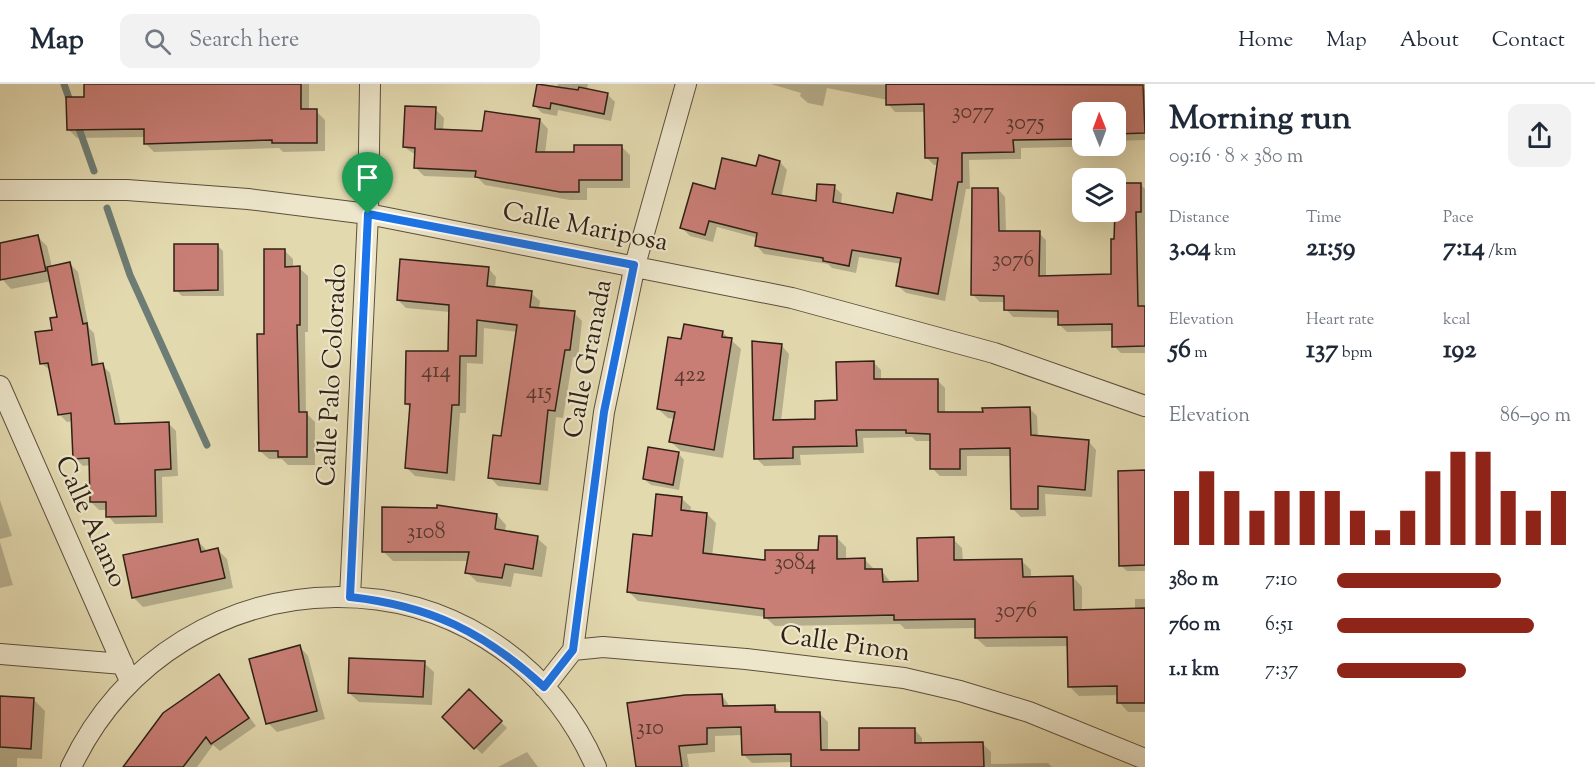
<!DOCTYPE html>
<html lang="en">
<head>
<meta charset="utf-8">
<style>
	body { margin:0; font-family:"Sorts Mill Goudy",serif; background:#f2f2f3; color:#1f2937; height:100vh; display:flex; flex-direction:column; font-size:22px; white-space:nowrap }
	* { box-sizing:border-box; margin:0 }
	p { font-size:20px; color:#747a83 }
	.icon { flex:none; width:33px; height:33px; fill:none; stroke:currentColor; stroke-width:2; stroke-linecap:round; stroke-linejoin:round }
	.map { position:relative; flex:1; overflow:hidden }
	.panel { display:flex; flex-direction:column; background:#fff; width:450px }
	.panel>* { flex:none }
	.needle { width:39px; rotate:359deg }
	.fabs { position:absolute; left:1072px; top:18px; display:grid; gap:12px }
	.fabs a { display:grid; place-items:center; width:54px; height:54px; border-radius:12px; background:#fff; box-shadow:0 6px 24px #0002; font-size:30px }
	.pin { position:absolute; display:grid; place-items:center; width:51px; height:51px; color:#fff; margin:-62px -26px; border-radius:50% 50% 50% 0; rotate:-45deg; box-shadow:0 0 6px #0007 }
	.pin .icon { rotate:45deg }
	.round { display:grid; place-items:center; flex:none; width:63px; height:63px; border-radius:12px; background:#f2f2f3 }
	.summary { display:flex; align-items:center; justify-content:space-between; height:102px; padding:0 24px }
	h1 { font-size:33px; font-weight:800; line-height:45px }
	.metrics { display:grid; grid-template-columns:repeat(3,1fr); gap:9px; height:102px; padding:6px 24px }
	.metrics div { display:grid; align-content:center }
	.metrics b { font-size:26px; font-weight:800 }
	.metrics small { font-size:16px; font-weight:400 }
	.metrics p { font-size:16px }
	.chart { height:168px; padding:12px 24px }
	.chart p { display:flex; justify-content:space-between }
	.chart svg { width:100%; height:108px; margin-top:6px; stroke:#8f2418; stroke-width:6 }
	ul { padding:0 24px; list-style:none; font-size:20px }
	li { display:grid; grid-template-columns:96px 72px 1fr; align-items:center; height:45px }
	li i { height:15px; border-radius:8px; background:#8f2418 }
	header { display:flex; align-items:center; gap:36px; box-sizing:border-box; height:84px; padding:0 30px; background:#fff; border-bottom:2px solid #e0e1e3 }
	header strong { font-size:28px }
	nav { display:flex; gap:33px; margin-inline-start:auto; font-size:21px }
	.search { width:420px; height:54px; background:#f2f2f3; display:flex; align-items:center; gap:15px; box-sizing:border-box; padding:0 21px; border-radius:12px; color:#747a83; font-size:22px }
	main { display:flex; flex:1; min-height:0 }
	.map>svg:first-child { display:block }
</style>
</head>
<body>
<header>
<strong>Map</strong>
<div class="search"><svg class="icon" aria-label="search" viewBox="0 0 24 24"><circle cx="10" cy="10" r="6"/><path d="M15 15l6 6"/></svg>Search here</div>
<nav><a>Home</a><a>Map</a><a>About</a><a>Contact</a></nav>
</header>
<main>
<div class="map">
<svg width="1145" height="683" viewBox="0 0 1145 683">
	<rect width="100%" height="100%" fill="#e3d9af"/>
	<filter id="stains"><feTurbulence type="fractalNoise" baseFrequency=".00333" numOctaves="4"/><feColorMatrix values="0 0 0 0 .2 0 0 0 0 .09 0 0 0 0 .02 0 0 0 .5 -.17"/></filter>
	<radialGradient id="worn" r=".72"><stop offset=".6" stop-color="#630" stop-opacity="0"/><stop offset="1" stop-color="#630" stop-opacity=".3"/></radialGradient>
	<!-- shadow -->
	<path fill="#0003" d="M85,0h224v27h7l9,9v31l-42,1 -4,-4 -125,4 -9,-9v-6l-68,1 -9,-9 17,-31z
		M539,0l18,3 1,-3h30l-1,6 20,4 8,8 -4,19 -53,-11 -1,6 -15,-3 -8,-8z
		M771,0l371,3 3,3v50l-29,1v-29h-33v34h27l-89,2v11l-52,1 1,29h-4l-21,112 -39,-8 -8,-7 4,-22 -43,-7 -3,16 -24,-5 -4,-4 -64,-10 -7,-8 1,-8 -41,-11 -4,15 -23,-6 -8,-8 34,-37 41,-23 23,-6 7,8 -6,27 37,6 16,-16 8,7 -1,11 54,10 38,-14 5,-36h-4l-8,-8v-45h-31l-7,-8v-4l-61,-12 -4,18 -15,-3 -8,-7 1,-3z
		M435,25l9,9 -1,13 40,2 57,-13 8,9 -3,24 31,1 45,-8 9,9v33h-43v12h-17l-85,-15 -7,-7 -54,-2 -9,-9 1,-12 -12,-8z
		M1140,100l5,5v164h-24l-7,-7v-15l-47,1 -8,-8v-6l-46,-1 -7,-8v-7h-26l-8,-8 26,-105 7,8 1,35 33,1 7,7v37l67,-1 3,-36z
		M38,153l9,9 5,21 18,-3 8,8 11,56 5,5 5,32h3l8,8 11,52 47,-2 8,8 2,45 -16,1 1,46 -48,1 -7,-8 -1,-6h-8l-8,-8v-37l-8,1 -8,-8 -2,-37 -6,1 -8,-8 -8,-43 -10,-8 18,-45 -7,-37 -41,8 -9,-10 -2,-9v-25z
		M217,161l6,6 1,45h-42l-6,-6z
		M284,166l9,9v9h6l9,8v56h-3l1,81 9,9v43h-27l-6,-6h-13l-9,-8 5,-115z
		M488,184l8,9 -1,11 36,5 9,8 -1,8 35,4 8,8 -4,37 -5,-1 -10,61 -7,-1 -8,74 -50,-5 -8,-9 13,-39 15,-106 -34,-4 -1,36 -16,-1 -1,50h-6l-5,68 -40,-5 -8,-8 4,-60 -5,-4 43,-51 1,-41 -44,-4 -8,-8z
		M722,248l19,17 -18,109 -42,-7 -10,-9 4,-23 -7,-1 -10,-9 25,-68z
		M782,262l7,8 -8,67 36,-1 21,-18 35,-40 8,8v10h56l8,8v26h39l45,-6 8,8 1,22 51,4 7,8 -4,47 -47,-3 1,22 -25,1 -8,-8 -1,-53h-45v20h-27l-8,-8v-27h-16l-4,-4 -49,1 1,15 -64,2 1,10 -37,1 -8,-8z
		M678,369l6,7 -5,30 -28,-5 -7,-6z
		M1145,388v99h-18l-7,-6z
		M681,414l10,9 -1,5 17,2 9,9 -4,33 55,6 53,-10 17,-14 9,9v13h19l9,9 8,2 9,12h28l34,-44 9,9 1,14 59,-1 9,9v8l42,-1 9,10v24l53,-1v-11h10v113h-17l-9,-10v-7l-40,1 -10,-10 -1,-40 -82,1 -10,-9v-10l-71,1 -5,-5 -125,2 -10,-9 -127,-16 -9,-9 25,-55z
		M0,416l12,36 -12,3z
		M497,431l9,10 -1,7 32,6 10,9 -5,30 -28,-4 -3,14 -34,-5 -10,-10 2,-11h-76l-10,-10z
		M198,457l10,11 10,-2 9,9 6,29 -90,19 -10,-10z
		M0,458l13,43 -13,3z
		M300,563l8,9 17,63 -48,13 -9,-9z
		M424,579l10,9 -2,33 -73,-3 -10,-9z
		M219,592l37,50 -36,25 -7,-6 -16,22h-61z
		M469,607l38,37 -25,26 -38,-37z
		M722,611l8,12 44,-1 8,8 37,-1 9,9v29h33l53,-22 8,9v7l61,-1 8,8v12l57,-1 4,4h-259v-5l-41,1 -9,-9v-19l-28,1v16l-28,2 2,13h-52z
		M0,613l33,2 12,12 -3,48 -25,-1v9h-17z
		M527,668l11,15h-40z"/>
	<g fill="none" stroke-linecap="round" stroke-linejoin="round">
		<!-- stream -->
		<path stroke="#6d7c74" stroke-width="7" d="M64,0l7,20
			M77,39l17,48
			M107,124l23,67 77,170"/>
	</g>
	<!-- building -->
	<path fill="#c87d75" stroke="#2f2115" stroke-width="1.5" d="M84,0h217v25h16v34h-45v-3l-128,4v-15l-77,1 -1,-33h18z
		M537,0l41,6 1,-3 29,6 -4,21 -53,-11 -1,6 -17,-3z
		M886,0l257,1 2,48 -29,1v-22h-33v27l-70,1 1,12 -52,1v29h-4l-20,112 -42,-8 5,-28 -49,-8 -3,16 -26,-5v-3l-68,-12 2,-13 -48,-12 -4,14 -25,-7 13,-45 22,6 7,-31 34,8 3,-11 21,6 -8,33 44,7 1,-17 18,1 -2,17 60,11 4,-20 35,7 6,-42h-13l-1,-54 -38,1z
		M405,22l31,1 -1,22 47,2 3,-20 55,8 -4,33h38v-7h48v35h-43v12h-19l-85,-15 1,-6 -62,-3 1,-20 -12,-1z
		M1116,99h25v29h-5l2,94h7v40l-33,1v-23l-54,1v-14l-54,-1v-14l-33,-1 1,-107h26l1,43h41l-1,45 72,-2v-35h3z
		M38,151l8,36 -46,9v-37z
		M174,160h44v46l-44,1z
		M264,165h21v18l15,-1v59h-3l2,87h8v45h-29v-6h-19l-2,-117h7z
		M400,175l89,8 -2,19 45,5 -2,16 45,4 -5,39h-5l-10,61 -7,-1 -8,74 -52,-6 5,-43 8,1 16,-111 -40,-5 -1,36h-16l-1,49h-7l-5,68 -42,-5 5,-64h-5l1,-53h42l1,-46 -52,-5z
		M70,178l13,62 4,-1 5,42 11,-2 12,61 54,-2 2,47 -16,1 1,46 -50,1v-15h-16l-1,-44 -16,1 -2,-46 -13,2 -10,-52 -8,1 -5,-32 17,-2 -2,-12 7,-1 -10,-50z
		M684,240l39,7 -1,6 10,1 -18,112 -45,-8 6,-30 -18,-3 11,-72 13,2z
		M752,257l30,3 -9,76 42,-1v-18l22,-1 -1,-38 38,-1v18h64v33h45l-1,-4 48,-1 1,28 58,5 -4,50 -47,-4v23h-27l-1,-61 -50,1v20h-30v-35l-24,-1v-3h-50l1,16 -64,1v11l-39,1z
		M648,363l31,5 -6,33 -30,-6z
		M1145,386v95l-26,1 -1,-95z
		M656,410l26,3 -1,13 26,3 -4,40 62,7v-10h53l1,-14h18v23l28,-1v11h17l1,13 35,-1 -1,-43 37,-1v23l68,-1 1,18 50,-1 1,34 71,-2v95h-28v-17l-49,1 -1,-50 -92,1v-19l-81,1v-5l-130,3v-9l-137,-17 6,-58 19,2z
		M437,421l60,9 -2,15 43,7 -5,33 -28,-5 -3,14 -37,-5 4,-21h-87v-45l55,1z
		M198,455l3,13 17,-4 7,30 -93,20 -9,-43z
		M300,561l17,66 -51,13 -17,-65z
		M349,574l76,3 -2,36 -75,-4z
		M219,590l30,44 -38,26 -5,-7 -23,30h-60l40,-54z
		M469,605l33,32 -28,28 -32,-32z
		M722,610l1,12 52,-1v7h45l1,38h38v-22h56v15l68,-1 1,25h-193v-13l-49,1 -1,-28 -34,1v16l-28,2 3,21h-46l-9,-64 58,-8z
		M0,612l34,2 -3,51 -31,-2z"/>
	<g fill="none" stroke-linecap="round" stroke-linejoin="round">
		<defs>
			<path id="minor" d="M0,106h127l121,9 120,15 424,84 202,55 151,53
				M0,302l130,295
				M350,513l18,-383 2,-130
				M573,566l31,-238 31,-147 51,-181
				M0,570l123,10
				M544,603l29,-37 30,-3 143,12 158,19 56,13 69,21 116,47
				M71,683c106,-223 424,-230 525,0"/>
		</defs>
		<!-- minor casing -->
		<use href="#minor" stroke="#5c4f3c" stroke-width="22"/>
		<!-- minor -->
		<use href="#minor" stroke="#ede6cb" stroke-width="20"/>
	</g>
	<g fill="none" stroke-linecap="round" stroke-linejoin="round">
		<defs>
			<path id="route" d="M368,130l266,51 -30,147 -31,238 -29,37c-60,-55 -113,-81 -194,-90z"/>
		</defs>
		<!-- route casing -->
		<use href="#route" stroke="#fff" stroke-width="12"/>
		<!-- route -->
		<use href="#route" stroke="#1a73e8" stroke-width="8"/>
	</g>
	<g text-anchor="middle" dominant-baseline="central" stroke-width="4.5" stroke-linejoin="round" paint-order="stroke">
		<!-- number labels -->
		<g font-size="22" fill="#55382d">
			<text x="973" y="29">3077</text>
			<text x="1025" y="40">3075</text>
			<text x="1013" y="177">3076</text>
			<text x="436" y="288">414</text>
			<text x="690" y="292">422</text>
			<text x="539" y="309">415</text>
			<text x="426" y="449">3108</text>
			<text x="795" y="480">3084</text>
			<text x="1016" y="528">3076</text>
			<text x="650" y="645">310</text>
		</g>
		<!-- street labels -->
		<g font-size="26" fill="#2f2115" stroke="#ede6cb">
			<text transform="translate(585 144) rotate(11)">Calle Mariposa</text>
			<text transform="translate(589 275) rotate(-79)">Calle Granada</text>
			<text transform="translate(333 291) rotate(-87)">Calle Palo Colorado</text>
			<text transform="translate(90 438) rotate(66)">Calle Alamo</text>
			<text transform="translate(845 561) rotate(8)">Calle Pinon</text>
		</g>
	</g>
	<rect width="100%" height="100%" filter="url(#stains)"/>
	<rect width="100%" height="100%" fill="url(#worn)"/>
</svg>
<div class="fabs">
<a><svg class="needle" viewBox="-14 -14 28 28"><path d="M0-13l5 13h-10z" fill="#e53935"/><path d="M0 13l5-13h-10z" fill="#747a83"/></svg></a>
<a><svg class="icon" aria-label="layers" viewBox="0 0 24 24"><path d="M12 4l9 5-9 5-9-5zM3 14l9 5 9-5"/></svg></a>
</div>
<div class="pin" style="left:368px;top:130px;background:#1e9e55"><svg class="icon" aria-label="arrive" viewBox="0 0 24 24"><path d="M6 21V4h12l-3 4 3 4H6"/></svg></div>
</div>
<section class="panel">
<div class="summary"><div><h1>Morning run</h1><p>09:16 · 8 × 380 m</p></div><a class="round"><svg class="icon" aria-label="share" viewBox="0 0 24 24"><path d="M12 15V3M7 8l5-5 5 5M5 13v7h14v-7"/></svg></a></div>
<div class="metrics">
<div><p>Distance</p><b>3.04<small> km</small></b></div>
<div><p>Time</p><b>21:59</b></div>
<div><p>Pace</p><b>7:14<small> /km</small></b></div>
</div>
<div class="metrics">
<div><p>Elevation</p><b>56<small> m</small></b></div>
<div><p>Heart rate</p><b>137<small> bpm</small></b></div>
<div><p>kcal</p><b>192</b></div>
</div>
<div class="chart"><p><span>Elevation</span>86–90 m</p>
<svg viewBox="0 0 160 44" preserveAspectRatio="none"><path d="M5 44V22M15 44V14M25 44V22M35 44V30M45 44V22M55 44V22M65 44V22M75 44V30M85 44V38M95 44V30M105 44V14M115 44V6M125 44V6M135 44V22M145 44V30M155 44V22"/></svg>
</div>
<ul>
<li><b>380 m</b>7:10<i style="width:70%"></i></li>
<li><b>760 m</b>6:51<i style="width:84%"></i></li>
<li><b>1.1 km</b>7:37<i style="width:55%"></i></li>
</ul>
</section>
</main>
</body>
</html>
